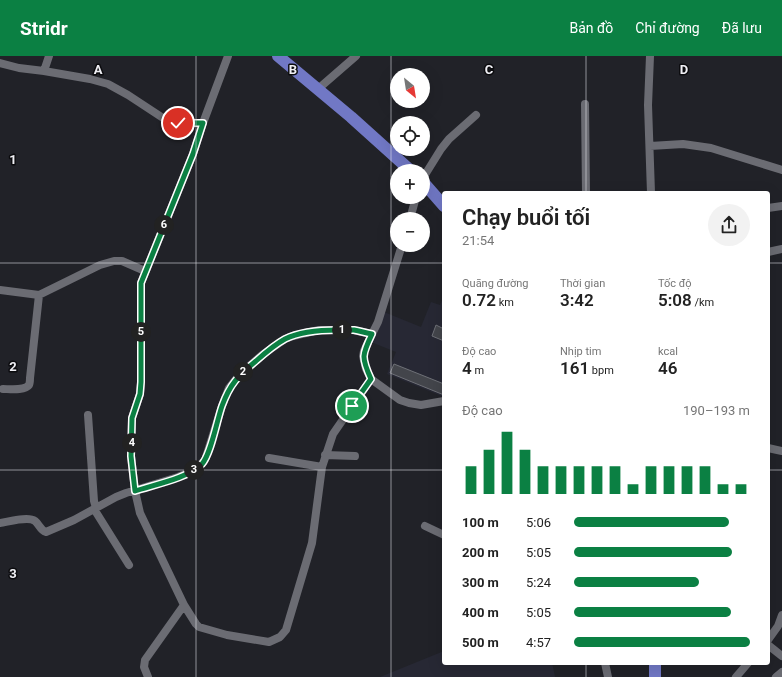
<!DOCTYPE html>
<html lang="vi">
<head>
<meta charset="utf-8">
<style>
	body { margin:0; font-family:Roboto,sans-serif; background:#f2f2f2; color:#222; height:100vh; display:flex; flex-direction:column; font-size:15px; white-space:nowrap }
	* { box-sizing:border-box; margin:0 }
	p { font-size:13px; color:#767676 }
	.icon { flex:none; width:22px; height:22px; fill:none; stroke:currentColor; stroke-width:2; stroke-linecap:round; stroke-linejoin:round }
	.map { position:relative; flex:1; overflow:hidden }
	.details { position:absolute; left:442px; top:135px; width:328px; height:474px; display:flex; flex-direction:column; background:#fff; border-radius:4px; box-shadow:0 4px 16px #0002 }
	.details>* { flex:none }
	.needle { width:26px; rotate:150deg }
	.controls { position:absolute; left:390px; top:12px; display:grid; gap:8px }
	.controls a { display:grid; place-items:center; width:40px; height:40px; border-radius:50%; background:#fff; box-shadow:0 4px 16px #0002; font-size:20px }
	.pin { position:absolute; display:grid; place-items:center; width:34px; height:34px; color:#fff; margin:-17px; border:2px solid #fff; border-radius:50%; box-shadow:0 1px 4px #0007 }
	.km { position:absolute; width:20px; height:20px; margin:-10px; border-radius:50%; background:#222; color:#fff; font-size:11px; line-height:20px; text-align:center }
	.round { display:grid; place-items:center; flex:none; width:42px; height:42px; border-radius:21px; background:#f2f2f2 }
	.summary { display:flex; align-items:center; justify-content:space-between; height:68px; padding:0 20px }
	h1 { font-size:22px; font-weight:600; line-height:30px }
	.metrics { display:grid; grid-template-columns:repeat(3,1fr); gap:6px; height:68px; padding:4px 20px }
	.metrics div { display:grid; align-content:center }
	.metrics b { font-size:17px; font-weight:600 }
	.metrics small { font-size:11px; font-weight:400 }
	.metrics p { font-size:11px }
	.chart { height:112px; padding:8px 20px }
	.chart p { display:flex; justify-content:space-between }
	.chart svg { width:100%; height:72px; margin-top:4px; stroke:#0b8043; stroke-width:6 }
	ul { padding:0 20px; list-style:none; font-size:13px }
	li { display:grid; grid-template-columns:64px 48px 1fr; align-items:center; height:30px }
	li i { height:10px; border-radius:5px; background:#0b8043 }
	header { display:flex; align-items:center; gap:24px; box-sizing:border-box; height:56px; padding:0 20px; background:#0b8043; color:#fff }
	header strong { font-size:19px }
	nav { display:flex; gap:22px; margin-inline-start:auto; font-size:14px }
	.map>svg:first-child { display:block }
</style>
</head>
<body>
<header>
<strong>Stridr</strong>
<nav><a>Bản đồ</a><a>Chỉ đường</a><a>Đã lưu</a></nav>
</header>
<div class="map">
<svg width="782" height="621" viewBox="0 0 782 621">
	<rect width="100%" height="100%" fill="#212228"/>
	<!-- built -->
	<path fill="#272834" d="M444,240v101l-57,-23 9,-22 -25,-10 13,-30 37,15 10,-25 9,3z
		M444,595v12h108l1,4 2,10h-175z"/>
	<!-- building -->
	<path fill="#43454b" stroke="#6e7077" d="M436,269l8,4v12l-12,-5z
		M394,308l50,20v11l-54,-22z"/>
	<g fill="none" stroke-linecap="round" stroke-linejoin="round">
		<!-- minor -->
		<path stroke="#6b6c73" stroke-width="8" d="M650,0l-2,49 3,88
			M0,7l19,5 25,3 46,8 18,5 20,11 35,23 7,3 8,2h25
			M44,15l5,-15
			M318,33l38,-33
			M585,48l1,89
			M650,90l33,-2 28,4 71,22
			M423,122l18,-29 8,-10 27,-24
			M768,152l14,-2
			M410,163l6,-22
			M768,196l14,-3
			M0,234l39,5 61,-30 14,-4h8l23,10
			M372,278l-8,17 -1,5 3,13 5,10 29,21 9,3 12,2 23,-4
			M3,333c6,0 22,2 26,-4 1,-2 1,-5 1,-7l9,-83
			M88,359l6,86 2,7
			M768,392l14,3
			M325,399l30,1
			M269,402l53,9
			M94,453l35,56
			M0,467c8,-1 28,-7 35,-2 4,3 5,9 11,11l28,-12 42,-23 10,-4 52,-16 12,-5 8,-5 7,-7 3,-9 14,-45 7,-18 8,-10 9,-9 16,-14 23,-16 8,-3 26,-6h34l19,4 6,-12 24,-77
			M425,470l19,9
			M184,549l12,19 3,3 28,8 42,7 11,-5 6,-7 26,-87 10,-76 11,-33 38,-55
			M768,584l10,-14 4,-11
			M768,589l14,11
			M605,607l3,14
			M148,621l-4,-10 1,-7 39,-55 -44,-92 -5,-22 -4,-35 1,-38 8,-24 1,-12v-99l52,-129 10,-31 25,-67
			M736,621l12,-14
			M776,621l6,-5"/>
		<!-- highway -->
		<path stroke="#7178c5" stroke-width="12" d="M278,0l73,61 60,54
			M423,126l21,24
			M655,621v-14"/>
	</g>
	<g fill="none" stroke-linecap="round" stroke-linejoin="round">
		<defs>
			<path id="route" d="M178,67h25l-10,31 -52,129v99l-1,12 -8,24 -1,38 4,35c18,-6 54,-13 67,-27 9,-10 15,-44 20,-58 8,-22 16,-30 34,-45 9,-8 18,-16 29,-22 16,-8 36,-9 53,-9 5,0 11,0 16,0 6,1 12,3 18,4 -10,21 -11,23 -1,45l-19,27"/>
		</defs>
		<!-- route casing -->
		<use href="#route" stroke="#fff" stroke-width="8"/>
		<!-- route -->
		<use href="#route" stroke="#0b8043" stroke-width="5"/>
	</g>
	<!-- grid -->
	<path fill="none" stroke="#efeff4" stroke-width="1" stroke-opacity="0.55" d="M196,0v621M391,0v621M586,0v137M0,207h444M768,207h14M0,414h444M768,414h14M586,607v14"/>
	<g font-size="13" text-anchor="middle" font-weight="bold" fill="#efeff4" stroke="#0b0b0e" stroke-width="3" stroke-linejoin="round" paint-order="stroke">
		<text x="98" y="18">A</text>
		<text x="293" y="18">B</text>
		<text x="489" y="18">C</text>
		<text x="684" y="18">D</text>
		<text x="13" y="108">1</text>
		<text x="13" y="315">2</text>
		<text x="13" y="522">3</text>
	</g>
</svg>
<div class="controls">
<a><svg class="needle" viewBox="-14 -14 28 28"><path d="M0-13l5 13h-10z" fill="#e53935"/><path d="M0 13l5-13h-10z" fill="#767676"/></svg></a>
<a><svg class="icon" aria-label="locate" viewBox="0 0 24 24"><circle cx="12" cy="12" r="6"/><path d="M12 2v4M12 18v4M2 12h4M18 12h4"/></svg></a>
<a>+</a>
<a>−</a>
</div>
<div class="pin" style="left:352px;top:350px;background:#1e9e55"><svg class="icon" aria-label="arrive" viewBox="0 0 24 24"><path d="M6 21V4h12l-3 4 3 4H6"/></svg></div>
<div class="pin" style="left:178px;top:67px;background:#d93025"><svg class="icon" aria-label="check" viewBox="0 0 24 24"><path d="M5 12l5 5 9-10"/></svg></div>
<b class="km" style="left:342px;top:274px">1</b>
<b class="km" style="left:243px;top:316px">2</b>
<b class="km" style="left:194px;top:414px">3</b>
<b class="km" style="left:132px;top:387px">4</b>
<b class="km" style="left:141px;top:276px">5</b>
<b class="km" style="left:164px;top:169px">6</b>
<section class="details">
<div class="summary"><div><h1>Chạy buổi tối</h1><p>21:54</p></div><a class="round"><svg class="icon" aria-label="share" viewBox="0 0 24 24"><path d="M12 15V3M7 8l5-5 5 5M5 13v7h14v-7"/></svg></a></div>
<div class="metrics">
<div><p>Quãng đường</p><b>0.72<small> km</small></b></div>
<div><p>Thời gian</p><b>3:42</b></div>
<div><p>Tốc độ</p><b>5:08<small> /km</small></b></div>
</div>
<div class="metrics">
<div><p>Độ cao</p><b>4<small> m</small></b></div>
<div><p>Nhịp tim</p><b>161<small> bpm</small></b></div>
<div><p>kcal</p><b>46</b></div>
</div>
<div class="chart"><p><span>Độ cao</span>190–193 m</p>
<svg viewBox="0 0 160 44" preserveAspectRatio="none"><path d="M5 44V27M15 44V17M25 44V6M35 44V17M45 44V27M55 44V27M65 44V27M75 44V27M85 44V27M95 44V38M105 44V27M115 44V27M125 44V27M135 44V27M145 44V38M155 44V38"/></svg>
</div>
<ul>
<li><b>100 m</b>5:06<i style="width:88%"></i></li>
<li><b>200 m</b>5:05<i style="width:90%"></i></li>
<li><b>300 m</b>5:24<i style="width:71%"></i></li>
<li><b>400 m</b>5:05<i style="width:89%"></i></li>
<li><b>500 m</b>4:57<i style="width:100%"></i></li>
</ul>
</section>
</div>
</body>
</html>
